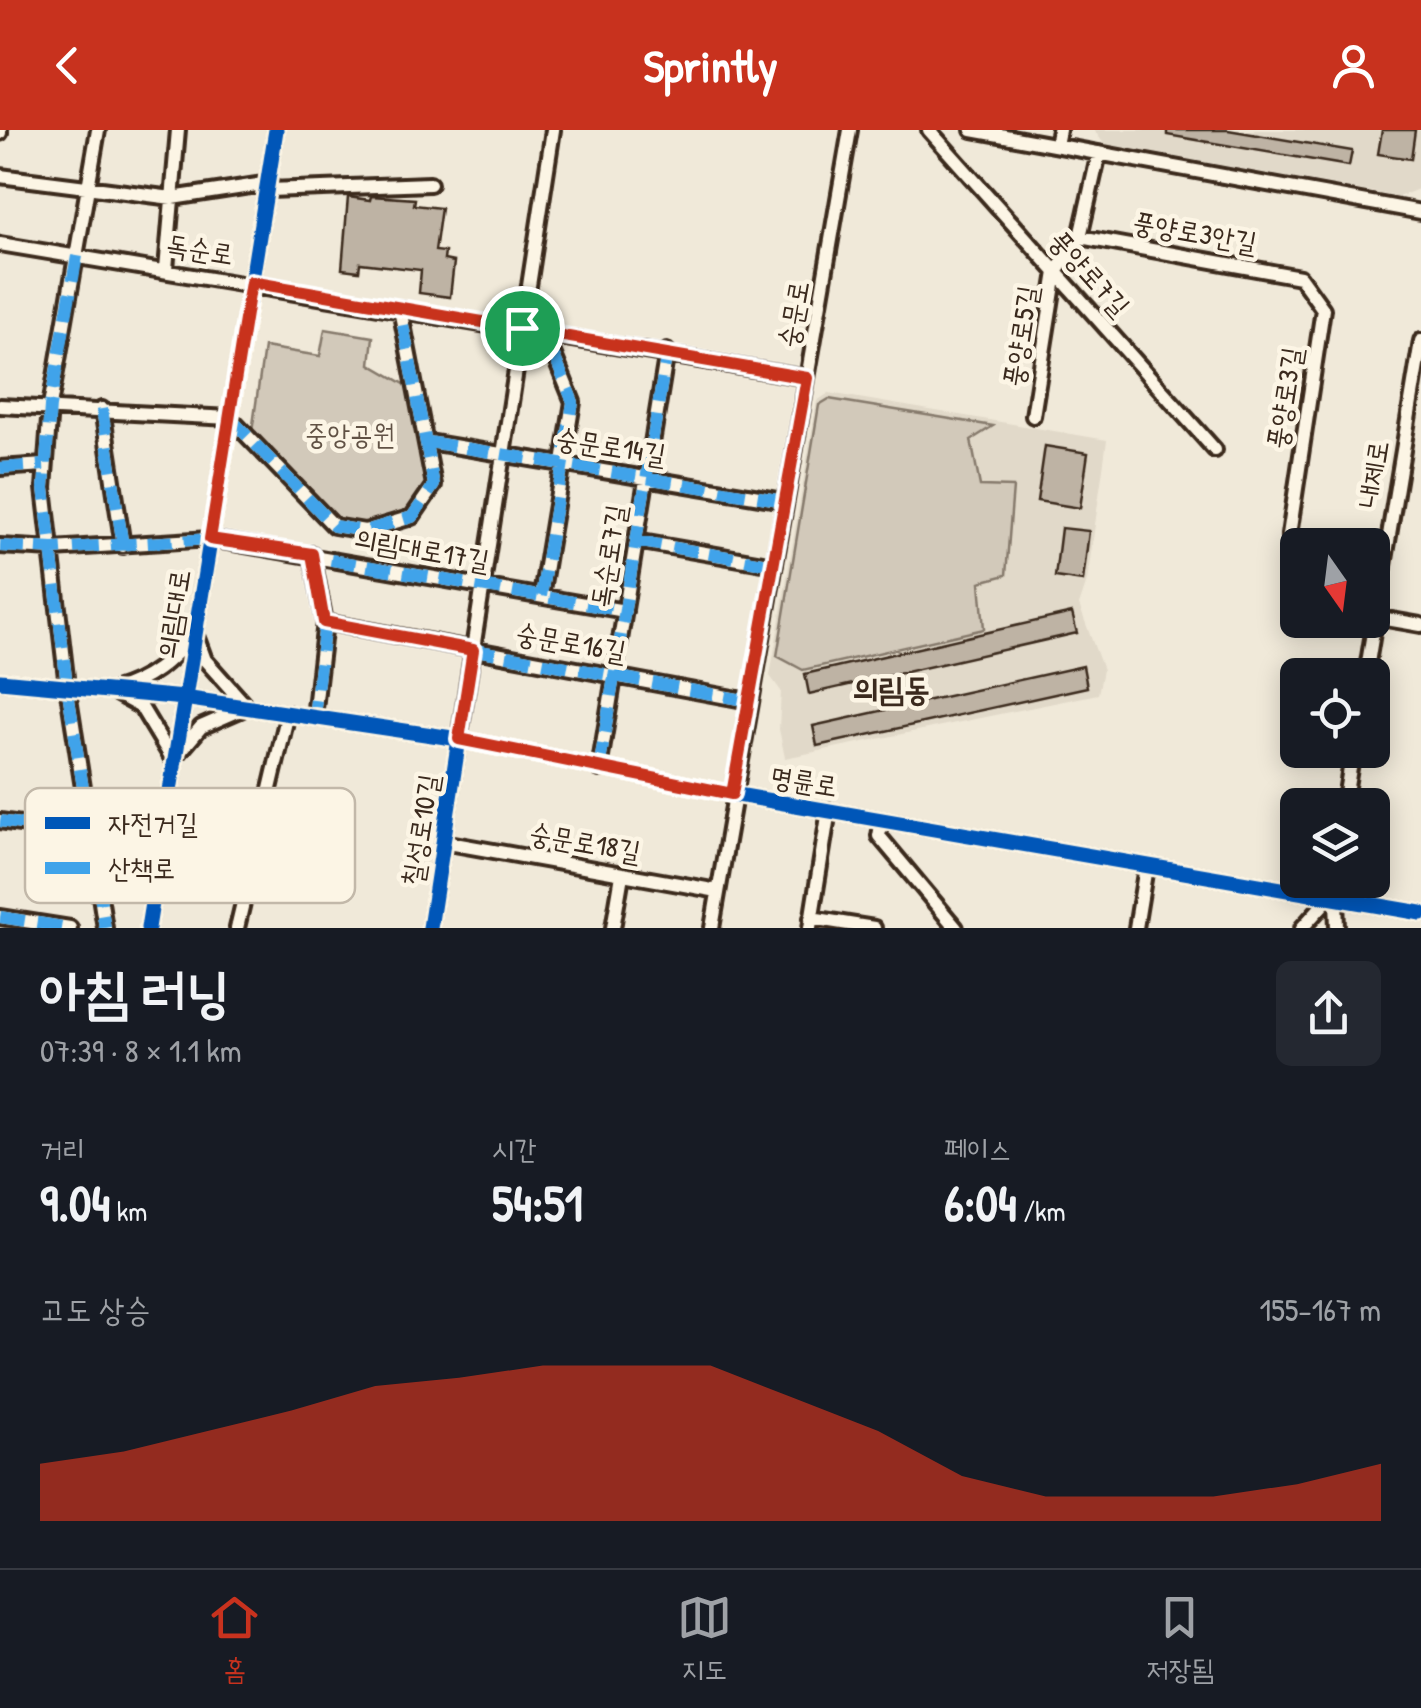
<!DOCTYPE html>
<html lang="ko">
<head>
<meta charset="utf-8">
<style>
	body { margin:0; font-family:"Patrick Hand","Poor Story",sans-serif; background:#242831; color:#f1f3f6; height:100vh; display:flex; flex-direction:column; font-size:38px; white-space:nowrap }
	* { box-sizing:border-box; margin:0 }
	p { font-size:32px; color:#9ea1a6 }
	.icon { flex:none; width:55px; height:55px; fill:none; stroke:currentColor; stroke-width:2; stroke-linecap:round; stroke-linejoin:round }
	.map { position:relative; height:798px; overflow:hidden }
	.side { display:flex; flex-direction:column; background:#171b24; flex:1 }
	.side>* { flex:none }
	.needle { width:65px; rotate:166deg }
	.fabs { position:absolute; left:1280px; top:398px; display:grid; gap:20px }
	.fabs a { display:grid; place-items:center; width:110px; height:110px; border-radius:15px; background:#171b24; box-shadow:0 5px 25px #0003; font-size:50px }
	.pin { position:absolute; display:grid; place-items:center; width:85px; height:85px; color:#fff; margin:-42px; border:5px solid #fff; border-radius:50%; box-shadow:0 2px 10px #0007 }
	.round { display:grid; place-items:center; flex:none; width:105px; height:105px; border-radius:15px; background:#242831 }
	.head { display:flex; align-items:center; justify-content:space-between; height:170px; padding:0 40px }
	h1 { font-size:55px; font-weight:700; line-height:75px }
	.stats { display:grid; grid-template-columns:repeat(3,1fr); gap:15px; height:170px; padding:10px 40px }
	.stats div { display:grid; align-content:center }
	.stats b { font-size:50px; font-weight:700 }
	.stats small { font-size:28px; font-weight:400 }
	.stats p { font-size:28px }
	.chart { height:280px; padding:20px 40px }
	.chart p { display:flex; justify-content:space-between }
	.chart svg { width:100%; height:180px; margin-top:10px; fill:#c8321e; opacity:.7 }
	header { display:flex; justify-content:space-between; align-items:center; height:130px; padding:0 40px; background:#c8321e; color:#fff; font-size:45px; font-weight:700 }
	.menu { display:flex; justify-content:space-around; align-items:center; height:140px; border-top:2px solid #363941; background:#171b24; font-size:28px; color:#9ea1a6 }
	.menu a { display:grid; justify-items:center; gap:5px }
	.menu .selected { color:#c8321e }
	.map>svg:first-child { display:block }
</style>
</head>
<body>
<header><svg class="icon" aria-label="back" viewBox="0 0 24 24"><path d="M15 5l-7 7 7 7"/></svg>Sprintly<svg class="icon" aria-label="person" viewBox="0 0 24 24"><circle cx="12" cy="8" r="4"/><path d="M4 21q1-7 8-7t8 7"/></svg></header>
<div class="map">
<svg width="1421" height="798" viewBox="0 0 1421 798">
	<rect width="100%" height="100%" fill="#f0e9d9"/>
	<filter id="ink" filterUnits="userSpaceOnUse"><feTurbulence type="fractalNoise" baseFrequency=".01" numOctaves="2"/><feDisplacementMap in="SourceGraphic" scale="20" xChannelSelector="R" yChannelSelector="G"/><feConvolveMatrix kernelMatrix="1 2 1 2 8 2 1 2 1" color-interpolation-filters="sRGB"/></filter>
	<g filter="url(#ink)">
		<!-- built -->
		<path fill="#e1d9c9" d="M1094,0h327v58l-23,9 -294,-53z
			M829,263l278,47 -20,141 -8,24 24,65 -5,24 -313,64 -6,-29 2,-38 -11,-15 47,-275z"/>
		<!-- green -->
		<path fill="#d2c9ba" stroke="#867a6c" stroke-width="2.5" d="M325,199l48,8 -3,27 36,21 14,28 7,70 -23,32c-12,3 -26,9 -39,10 -48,1 -85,-61 -113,-93l12,-85 56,9z
			M829,269l164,27 -22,14 9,46 33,1 -7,88 -26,7 4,47 -181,41 -26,-14 42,-251z"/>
		<!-- building -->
		<path fill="#beb3a4" stroke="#3b2a1e" stroke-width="2.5" d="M1167,0h61l124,21 -3,15 -182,-31z
			M1382,0h33l-4,29 -33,-5z
			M371,66l44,3 -1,6 27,3 -6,43 10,1 -1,8 10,2 -4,35 -31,-4 2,-23 -61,-7 -1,8 -17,-2 6,-72 22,3z
			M1045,316l43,7 -8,55 -43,-7z
			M1061,398l28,3 -6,50 -28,-4z
			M1072,483l5,20 -268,61 -4,-20z
			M1083,536l4,21 -270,59 -4,-20z"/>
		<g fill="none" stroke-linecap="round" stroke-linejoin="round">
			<defs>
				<path id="minor" d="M98,0l-48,276 -6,82 23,198 38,242
					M929,0l286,320
					M972,0l449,82
					M0,3v-3
					M1056,15l3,-15
					M0,46l172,22 98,-15
					M269,60l161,-6
					M1080,107l220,40 23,32 -34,226
					M0,114l807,134
					M166,139l12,-139
					M0,276l230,12 104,108 31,5 47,-14 22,-32 -34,-176
					M102,279l21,137
					M1033,286l23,-144 24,-35 19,-84
					M429,312l355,59
					M0,338l44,-3
					M636,411l138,24
					M0,416l53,3 157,-10 415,72
					M312,424l13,68 -11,95
					M541,466l32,-194 -29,-71
					M1375,487l46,8
					M325,492l424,79
					M195,503l10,27 42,47 -46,20 -28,33 -32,-53 -29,-16c38,-11 57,-28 83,-58z
					M1366,545l55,-334
					M0,551l184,17 275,41 273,55 689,119
					M599,639l68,-418
					M1344,675l9,-55
					M882,690l-3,16 77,92
					M0,691l90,13
					M443,712l275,49
					M1336,770l1,28
					M0,787l70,11
					M811,788l63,10
					M148,798l128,-798
					M237,798l51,-215
					M430,798l123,-798
					M613,798l9,-53
					M712,798l138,-798
					M810,798l19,-118
					M1136,798l10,-61
					M1302,798l26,-29 3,-19"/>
			</defs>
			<!-- minor casing -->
			<use href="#minor" stroke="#3b2a1e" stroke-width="20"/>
			<!-- minor -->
			<use href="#minor" stroke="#fcf5e5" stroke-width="12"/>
			<!-- quiet -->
			<path stroke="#3fa3ea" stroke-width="12" stroke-dasharray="25 12" stroke-linecap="butt" d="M77,126l-27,150 -6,82 23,198 38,242
				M102,279l21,137
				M230,288l104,108 31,5 47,-14 22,-32 -34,-176
				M429,312l355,59
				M0,338l44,-3
				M636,411l138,24
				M0,416l53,3 157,-10 415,72
				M312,424l13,68 -11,95
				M541,466l32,-194 -29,-71
				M325,492l424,79
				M599,639l68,-418
				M0,691l90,13
				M0,787l70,11"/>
			<defs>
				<path id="cycleway" d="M0,551l184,17 275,41 273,55 689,119
					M148,798l128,-798
					M430,798l29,-189"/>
			</defs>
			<!-- cycleway casing -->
			<use href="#cycleway" stroke="#fcf5e5" stroke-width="21"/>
			<!-- cycleway -->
			<use href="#cycleway" stroke="#0057b8" stroke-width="15"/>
		</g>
	</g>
	<g fill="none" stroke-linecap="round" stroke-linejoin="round" filter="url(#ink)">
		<defs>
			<path id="route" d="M251,152l556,96 -75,416 -273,-55 14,-89 -149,-28 -12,-68 -102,-15z"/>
		</defs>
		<!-- route casing -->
		<use href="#route" stroke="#fff" stroke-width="20"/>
		<!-- route -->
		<use href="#route" stroke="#c8321e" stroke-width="12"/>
	</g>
	<g text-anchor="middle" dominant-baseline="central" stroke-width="9" stroke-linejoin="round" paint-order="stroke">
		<!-- street labels -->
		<g font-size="28" fill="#3b2a1e" stroke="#fcf5e5">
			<text transform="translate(1195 102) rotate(10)">풍양로3안길</text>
			<text transform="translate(200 119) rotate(9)">독순로</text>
			<text transform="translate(1090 143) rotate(48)">풍양로7길</text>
			<text transform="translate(793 184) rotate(-80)">숭문로</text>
			<text transform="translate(1020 206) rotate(-81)">풍양로5길</text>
			<text transform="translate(1284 268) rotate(-81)">풍양로3길</text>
			<text transform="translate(611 316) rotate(9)">숭문로14길</text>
			<text transform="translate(1373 344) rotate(-81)">내제로</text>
			<text transform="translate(422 419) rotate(10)">의림대로17길</text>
			<text transform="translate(608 426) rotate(-81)">독순로7길</text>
			<text transform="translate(173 484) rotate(-81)">의림대로</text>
			<text transform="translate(571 512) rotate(10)">숭문로16길</text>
			<text transform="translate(804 651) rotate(9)">명륜로</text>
			<text transform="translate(420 700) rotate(-81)">칠성로10길</text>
			<text transform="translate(585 712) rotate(10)">숭문로18길</text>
		</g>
		<!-- park labels -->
		<g font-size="28" fill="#615245" stroke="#fcf5e5">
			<text x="350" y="304">중앙공원</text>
		</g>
		<!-- quarter labels -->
		<g font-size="32" font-weight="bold" fill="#3b2a1e" stroke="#fcf5e5">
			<text x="891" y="558">의림동</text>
		</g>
	</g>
	<!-- legend -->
	<rect x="25" y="658" width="330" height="115" rx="15" fill="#fcf5e5" stroke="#c2b8a9" stroke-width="2.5"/>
	<rect x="45" y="687" width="45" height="12" fill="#0057b8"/>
	<rect x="45" y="732" width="45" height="12" fill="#3fa3ea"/>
	<g font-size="28" fill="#3b2a1e">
		<text x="108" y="703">자전거길</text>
		<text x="108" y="748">산책로</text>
	</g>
</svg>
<div class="fabs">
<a><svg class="needle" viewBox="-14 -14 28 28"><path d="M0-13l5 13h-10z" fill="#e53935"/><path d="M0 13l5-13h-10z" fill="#9ea1a6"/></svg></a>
<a><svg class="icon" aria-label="locate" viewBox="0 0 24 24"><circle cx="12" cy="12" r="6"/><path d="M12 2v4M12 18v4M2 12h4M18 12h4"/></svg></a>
<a><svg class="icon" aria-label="layers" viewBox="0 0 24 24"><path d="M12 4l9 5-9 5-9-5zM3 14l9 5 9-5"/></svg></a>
</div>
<div class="pin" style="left:522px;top:198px;background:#1e9e55"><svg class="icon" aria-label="arrive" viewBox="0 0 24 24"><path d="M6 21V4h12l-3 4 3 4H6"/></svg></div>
</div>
<section class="side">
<div class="head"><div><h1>아침 러닝</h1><p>07:39 · 8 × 1.1 km</p></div><a class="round"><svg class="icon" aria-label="share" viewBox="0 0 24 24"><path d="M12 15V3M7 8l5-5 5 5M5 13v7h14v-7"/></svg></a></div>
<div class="stats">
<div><p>거리</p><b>9.04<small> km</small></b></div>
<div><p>시간</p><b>54:51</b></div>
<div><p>페이스</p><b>6:04<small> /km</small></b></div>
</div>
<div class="chart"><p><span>고도 상승</span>155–167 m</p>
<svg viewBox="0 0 160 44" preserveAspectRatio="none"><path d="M0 44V30L10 27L20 22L30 17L40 11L50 9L60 6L70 6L80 6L90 14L100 22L110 33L120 38L130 38L140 38L150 35L160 30V44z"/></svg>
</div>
</section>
<nav class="menu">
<a class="selected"><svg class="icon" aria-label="home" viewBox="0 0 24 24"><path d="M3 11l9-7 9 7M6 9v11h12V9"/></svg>홈</a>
<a><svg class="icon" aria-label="map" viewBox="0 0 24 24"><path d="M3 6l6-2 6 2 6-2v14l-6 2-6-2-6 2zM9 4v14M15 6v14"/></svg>지도</a>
<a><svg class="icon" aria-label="saved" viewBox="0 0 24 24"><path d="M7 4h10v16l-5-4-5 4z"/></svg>저장됨</a>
</nav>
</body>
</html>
